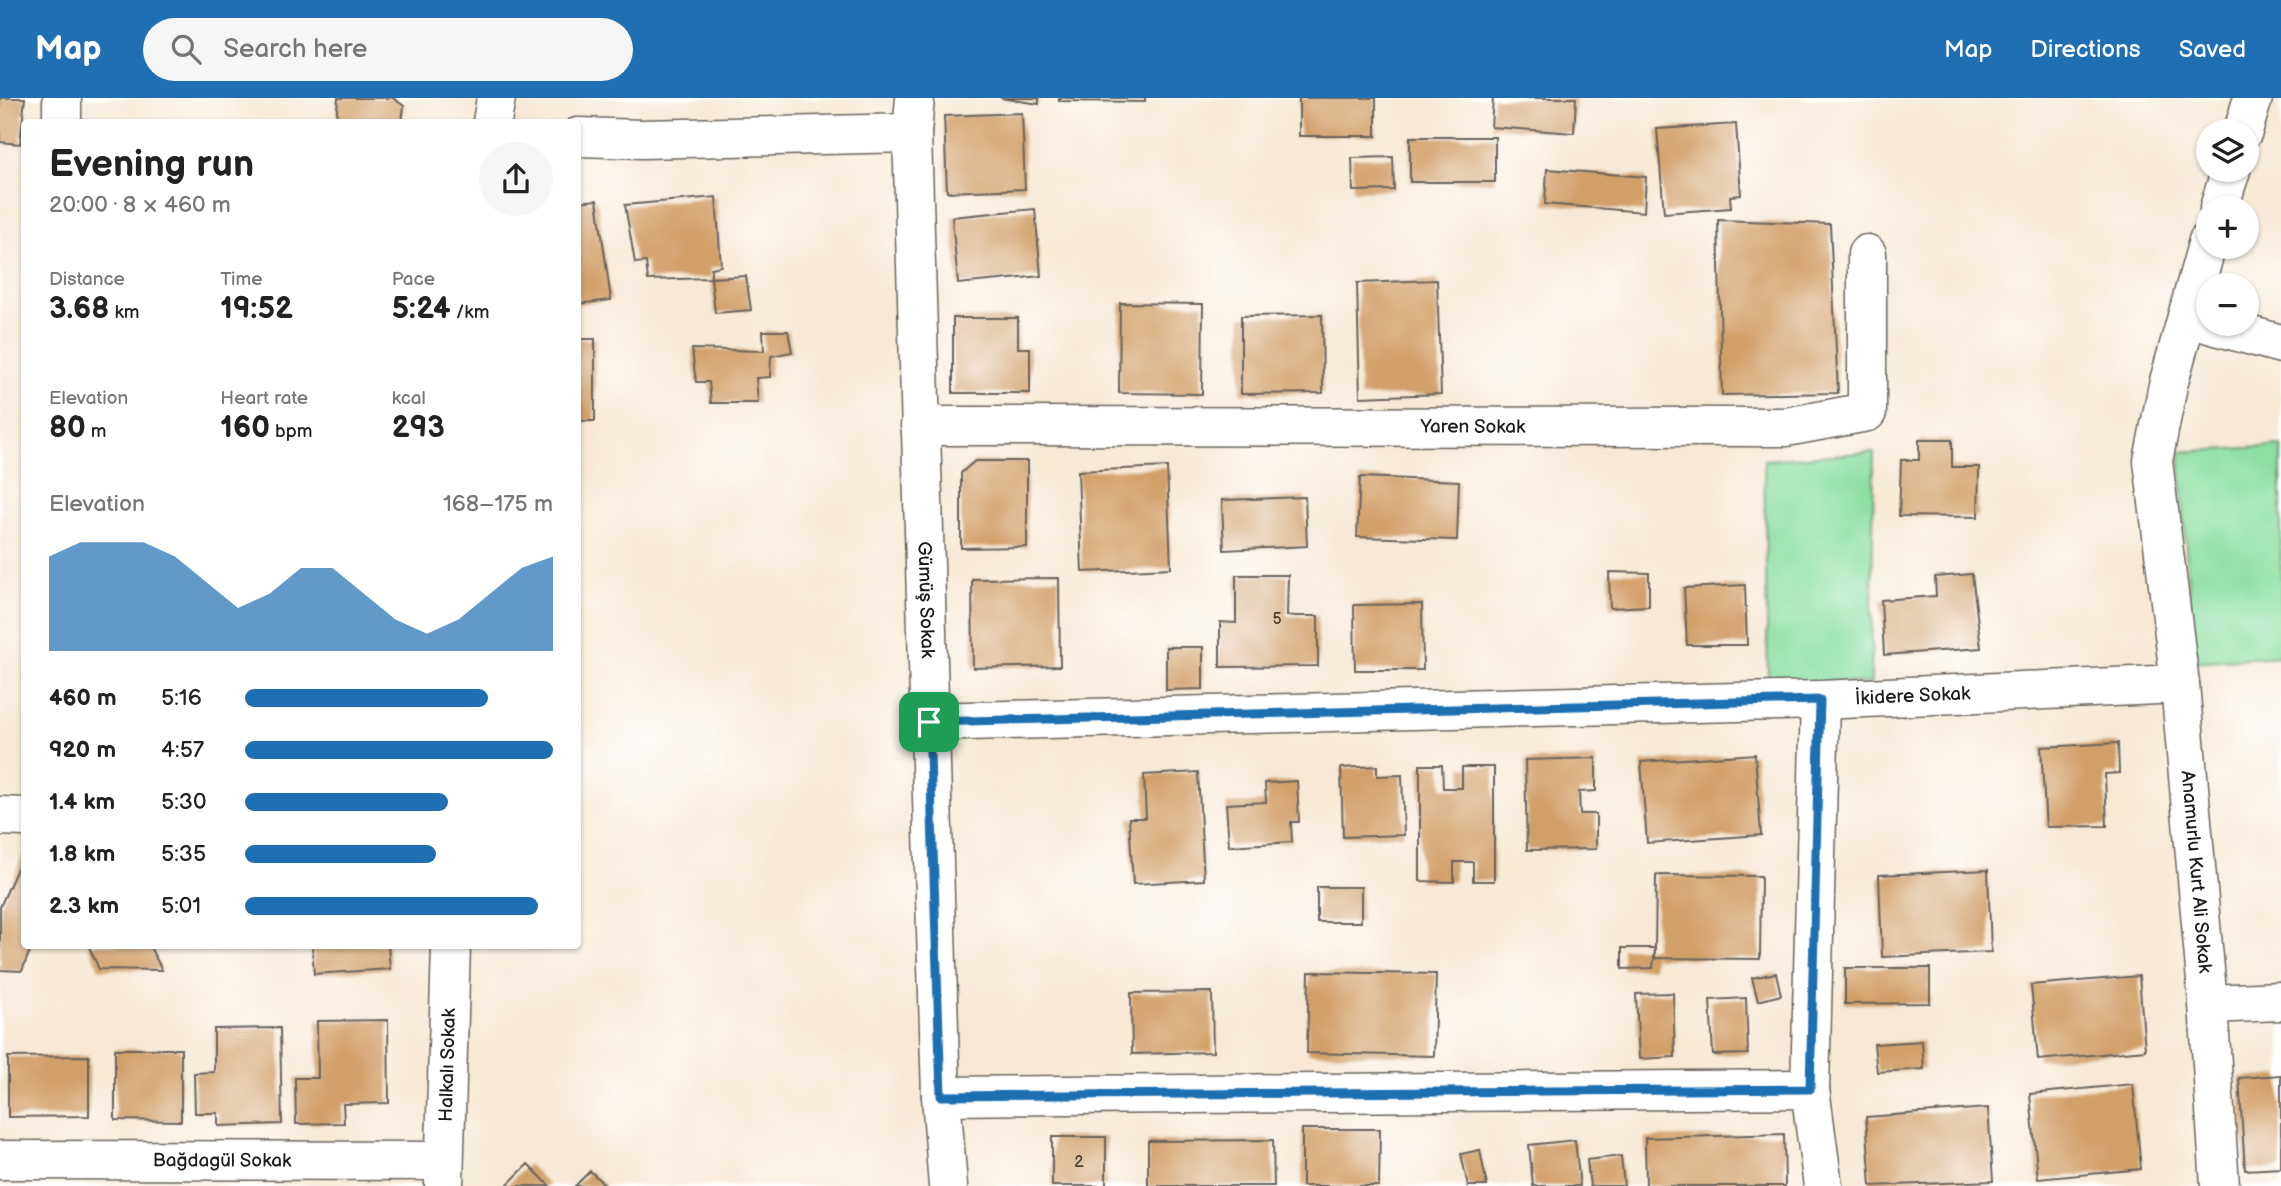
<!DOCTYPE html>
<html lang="en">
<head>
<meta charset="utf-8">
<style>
	body { margin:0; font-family:"Balsamiq Sans",sans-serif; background:#f6f6f6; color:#222; height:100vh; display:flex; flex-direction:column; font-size:26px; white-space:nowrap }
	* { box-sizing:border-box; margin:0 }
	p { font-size:23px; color:#767676 }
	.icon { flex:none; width:38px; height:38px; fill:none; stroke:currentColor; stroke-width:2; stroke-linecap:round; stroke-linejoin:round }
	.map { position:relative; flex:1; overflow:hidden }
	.sheet { position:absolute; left:21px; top:21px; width:560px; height:830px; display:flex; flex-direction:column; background:#fff; border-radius:7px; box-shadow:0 2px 5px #0004 }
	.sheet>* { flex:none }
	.controls { position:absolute; left:2196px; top:21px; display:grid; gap:14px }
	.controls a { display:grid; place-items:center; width:63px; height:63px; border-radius:50%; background:#fff; box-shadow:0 2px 5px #0004; font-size:35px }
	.pin { position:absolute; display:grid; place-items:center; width:60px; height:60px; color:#fff; margin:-30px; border-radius:14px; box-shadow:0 4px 10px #0006 }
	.round { display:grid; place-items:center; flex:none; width:74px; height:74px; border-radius:37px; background:#f6f6f6 }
	.summary { display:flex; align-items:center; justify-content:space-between; height:119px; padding:0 28px }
	h1 { font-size:38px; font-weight:700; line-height:52px }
	.metrics { display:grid; grid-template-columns:repeat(3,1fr); gap:10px; height:119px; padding:7px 28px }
	.metrics div { display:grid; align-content:center }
	.metrics b { font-size:30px; font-weight:700 }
	.metrics small { font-size:19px; font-weight:400 }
	.metrics p { font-size:19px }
	.chart { height:196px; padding:14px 28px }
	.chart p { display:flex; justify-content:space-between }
	.chart svg { width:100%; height:126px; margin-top:7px; fill:#1f6fb2; opacity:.7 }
	ul { padding:0 28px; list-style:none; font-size:23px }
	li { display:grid; grid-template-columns:112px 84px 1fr; align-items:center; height:52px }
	li i { height:18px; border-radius:9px; background:#1f6fb2 }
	header { display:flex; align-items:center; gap:42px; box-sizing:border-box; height:98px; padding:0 35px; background:#1f6fb2; color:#fff }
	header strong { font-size:33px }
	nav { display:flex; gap:38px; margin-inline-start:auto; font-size:24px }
	.search { width:490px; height:63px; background:#f6f6f6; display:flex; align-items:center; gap:18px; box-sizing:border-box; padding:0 24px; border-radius:38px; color:#767676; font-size:26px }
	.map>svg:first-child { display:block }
</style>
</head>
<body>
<header>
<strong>Map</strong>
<div class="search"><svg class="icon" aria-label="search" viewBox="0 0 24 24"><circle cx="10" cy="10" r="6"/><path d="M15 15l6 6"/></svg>Search here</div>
<nav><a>Map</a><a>Directions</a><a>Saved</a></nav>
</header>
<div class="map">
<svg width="2281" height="1088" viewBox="0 0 2281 1088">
	<rect width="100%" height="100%" fill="#fff"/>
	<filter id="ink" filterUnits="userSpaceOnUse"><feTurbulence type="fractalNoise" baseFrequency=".0143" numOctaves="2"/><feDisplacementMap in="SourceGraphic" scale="14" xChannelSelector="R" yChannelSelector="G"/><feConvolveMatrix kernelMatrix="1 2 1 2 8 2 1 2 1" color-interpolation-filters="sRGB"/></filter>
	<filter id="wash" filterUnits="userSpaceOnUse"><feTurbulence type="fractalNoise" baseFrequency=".00686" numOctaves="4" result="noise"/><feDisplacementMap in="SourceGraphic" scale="28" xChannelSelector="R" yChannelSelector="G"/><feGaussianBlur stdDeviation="1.57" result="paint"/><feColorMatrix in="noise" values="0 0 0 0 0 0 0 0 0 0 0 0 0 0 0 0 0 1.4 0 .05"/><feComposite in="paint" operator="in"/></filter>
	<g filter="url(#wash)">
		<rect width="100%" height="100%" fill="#f7e9d5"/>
		<!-- green -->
		<path fill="#8bdfa1" stroke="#547e5e" stroke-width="2" d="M2281,348v210l-88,6 -13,-210z
			M1874,354l-3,231 -103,-2 -4,-221z"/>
		<g id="blocks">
			<!-- building -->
			<path fill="#d19f68" d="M0,0h25l-5,46 -20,-2z
				M338,0h55l11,8 -2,16h-66z
				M1000,0h39v6z
				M1059,0h86v4l-86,-1z
				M1299,0h77v38h-77z
				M1493,0h83l-2,35 -83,-6z
				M1022,15l3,76 -78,3 -3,-76z
				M1736,26l5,71 -11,1 1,12 -67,5 -7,-84z
				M1410,39h85v45h-85z
				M1393,59l1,33 -41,1 -1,-33z
				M1547,71l99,8 -2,35 -99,-8z
				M716,99l5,69 -10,2v10l-63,2 -2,-18 -11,1 -10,-58z
				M597,102l14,100 -33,4v-102z
				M1035,111l6,67 -83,8 -6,-67z
				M1718,122l112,4 8,169 -116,2z
				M746,178l5,34 -36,3 -4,-35z
				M1437,182l4,114 -81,3 -3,-114z
				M1120,205l83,1 -1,90 -83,-1z
				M1322,217l1,78 -82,1v-78z
				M953,220h65v30h12v45h-77z
				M763,233h25l4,21 -21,4 -1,21 -14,1 2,25h-47l-2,-21h-13l-4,-33 72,2z
				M578,241h17v82h-17z
				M1919,342h33v27h27l-1,50 -79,-1 2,-56h18z
				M975,363h52v86l-66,1v-75z
				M1167,369l4,101 -89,4 -4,-101z
				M1360,379l99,4 -2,59 -100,-3z
				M1305,399l2,49 -83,4 -2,-50z
				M1609,474l40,1v33l-39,2z
				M1972,476l9,74 -97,7 -3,-55 55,-4 -1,-19z
				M1236,477h52l-1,41h31v50l-98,1v-45l16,1z
				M1059,480l1,88 -87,2 -1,-89z
				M1745,487l2,60h-60l-3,-57z
				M1422,506l1,66h-68l-1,-65z
				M1166,549h37v42l-37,1z
				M2118,645l1,30 -14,1 2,52 -61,1 -5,-80z
				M1755,656l6,81 -114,8 -6,-81z
				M1596,660v33l-17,1 1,22h16v35l-69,1 -2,-90z
				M1420,667h22l1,23h19v-21h32v114h-21v-19h-19v20l-34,-1z
				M1377,668v10l25,-1 2,60 -61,2 -2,-69z
				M1198,674l6,108 -71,4 -4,-66h17l-2,-43z
				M1297,683l2,41h-8l1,20 -63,4 -3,-42 40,-2 -1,-19z
				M24,755v92h8l-10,26 -22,-1v-63z
				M1988,772l3,82 -109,5 -3,-82z
				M1656,777l105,1 -1,83 -105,-1v-10l-2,20 -31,1v-21h33z
				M1317,789h44v35h-44z
				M88,847h61l13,25 -63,-1z
				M312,847h76l2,24 -76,5z
				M1845,870h85v35l-85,1z
				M1309,874l127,2 -2,82 -127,-3z
				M1776,875l5,22 -23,6 -6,-23z
				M2139,878l6,74 -107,10 -7,-75z
				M1212,894l1,60 -81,2 -1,-61z
				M1673,895l2,64 -36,2 -3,-65z
				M1746,900l2,56 -35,1 -3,-55z
				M388,922l1,83 -46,1 1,19 -48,1 -1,-46h23l-1,-57z
				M280,930l2,96 -64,2v-13h-23l-1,-40 20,-1v-43z
				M1922,943l2,28 -47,3 -3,-28z
				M115,951h66v72l-66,-1z
				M89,958v60l-81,1v-60z
				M2281,977v93l-36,2 -6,-92z
				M2133,986l8,85 -103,10 -8,-85z
				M1988,1010l5,73 -122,5 -5,-69z
				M1302,1031h78l-1,57h-77z
				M1784,1036l1,52h-139l-1,-48z
				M1052,1039h54v49h-54z
				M1273,1042l1,46h-126v-45z
				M1575,1042l5,46h-47l-4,-41z
				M1480,1052l7,36h-19l-7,-32z
				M1621,1058l3,30h-34l-3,-26z
				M528,1066l22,22h-44z
				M590,1073l16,15h-31z"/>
		</g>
	</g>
	<g filter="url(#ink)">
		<use href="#blocks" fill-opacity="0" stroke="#69645d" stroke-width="2"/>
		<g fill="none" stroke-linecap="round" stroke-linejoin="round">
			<defs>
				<g id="minor">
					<path id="s1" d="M915,0l-3,35 29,963 7,90"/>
					<path d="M62,24v-24"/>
					<path d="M492,24l4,-24"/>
					<path d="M2243,33l10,-33"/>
					<path d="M578,39l64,2 270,-6"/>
					<path d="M2219,110l12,-38"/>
					<path id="s2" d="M2208,143l-40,144 -15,76 27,223 28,320 12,182"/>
					<path d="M2209,226l72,20"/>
					<path id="s3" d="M920,328l866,1 81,-15v-158"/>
					<path d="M1820,602l-10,389 13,97"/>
					<path id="s4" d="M929,624l891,-22 360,-16"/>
					<path d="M0,718l24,1"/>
					<path d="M2208,906l73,-3"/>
					<path d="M941,998l869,-7"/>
					<path id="s5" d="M0,1062l443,1"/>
					<path id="s6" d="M444,1086l7,-239"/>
				</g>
			</defs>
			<!-- minor casing -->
			<use href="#minor" stroke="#69645d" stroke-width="41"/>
			<!-- minor -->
			<use href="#minor" stroke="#fff" stroke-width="38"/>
		</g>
	</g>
	<g fill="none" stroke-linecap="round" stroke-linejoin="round" filter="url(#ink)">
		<defs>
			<path id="route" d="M1820,602l-10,389 -869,7 -12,-374z"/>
		</defs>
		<!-- route casing -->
		<use href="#route" stroke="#fff" stroke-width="14"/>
		<!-- route -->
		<use href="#route" stroke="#1f6fb2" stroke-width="9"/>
	</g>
	<g text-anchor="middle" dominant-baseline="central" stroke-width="7" stroke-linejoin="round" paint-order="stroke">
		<!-- number labels -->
		<g font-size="16" fill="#493d2f">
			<text x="1277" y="521">5</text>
			<text x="1079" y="1064">2</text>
		</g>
		<!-- street labels -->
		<g font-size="19" fill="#1c1c1c" stroke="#fff">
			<text stroke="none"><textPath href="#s3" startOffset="553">Yaren Sokak</textPath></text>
			<text stroke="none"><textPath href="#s1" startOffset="502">Gümüş Sokak</textPath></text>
			<text stroke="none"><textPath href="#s4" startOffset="984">İkidere Sokak</textPath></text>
			<text stroke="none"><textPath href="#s2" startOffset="640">Anamurlu Kurt Ali Sokak</textPath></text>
			<text stroke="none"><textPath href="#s6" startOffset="119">Halkalı Sokak</textPath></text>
			<text stroke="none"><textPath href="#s5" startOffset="222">Bağdagül Sokak</textPath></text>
		</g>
	</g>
</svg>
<div class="controls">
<a><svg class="icon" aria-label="layers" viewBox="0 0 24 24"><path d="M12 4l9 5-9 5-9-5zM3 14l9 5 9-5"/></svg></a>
<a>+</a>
<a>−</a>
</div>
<div class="pin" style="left:929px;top:624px;background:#1e9e55"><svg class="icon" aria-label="arrive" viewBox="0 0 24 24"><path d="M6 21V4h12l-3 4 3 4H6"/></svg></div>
<section class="sheet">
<div class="summary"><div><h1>Evening run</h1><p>20:00 · 8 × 460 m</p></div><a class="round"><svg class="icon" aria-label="share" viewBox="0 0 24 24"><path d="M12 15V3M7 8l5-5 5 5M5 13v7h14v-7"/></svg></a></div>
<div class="metrics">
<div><p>Distance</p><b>3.68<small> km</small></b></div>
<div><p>Time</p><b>19:52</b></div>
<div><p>Pace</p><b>5:24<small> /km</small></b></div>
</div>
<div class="metrics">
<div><p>Elevation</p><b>80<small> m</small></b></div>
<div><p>Heart rate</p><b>160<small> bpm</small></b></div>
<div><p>kcal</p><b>293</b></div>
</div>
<div class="chart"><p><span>Elevation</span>168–175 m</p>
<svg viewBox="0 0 160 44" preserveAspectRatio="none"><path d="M0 44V11L10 6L20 6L30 6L40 11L50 20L60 29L70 24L80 15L90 15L100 24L110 33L120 38L130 33L140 24L150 15L160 11V44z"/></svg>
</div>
<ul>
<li><b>460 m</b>5:16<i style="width:79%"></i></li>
<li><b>920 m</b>4:57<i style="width:100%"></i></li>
<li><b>1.4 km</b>5:30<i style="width:66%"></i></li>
<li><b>1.8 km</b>5:35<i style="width:62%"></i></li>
<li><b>2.3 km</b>5:01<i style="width:95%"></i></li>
</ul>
</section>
</div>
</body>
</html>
